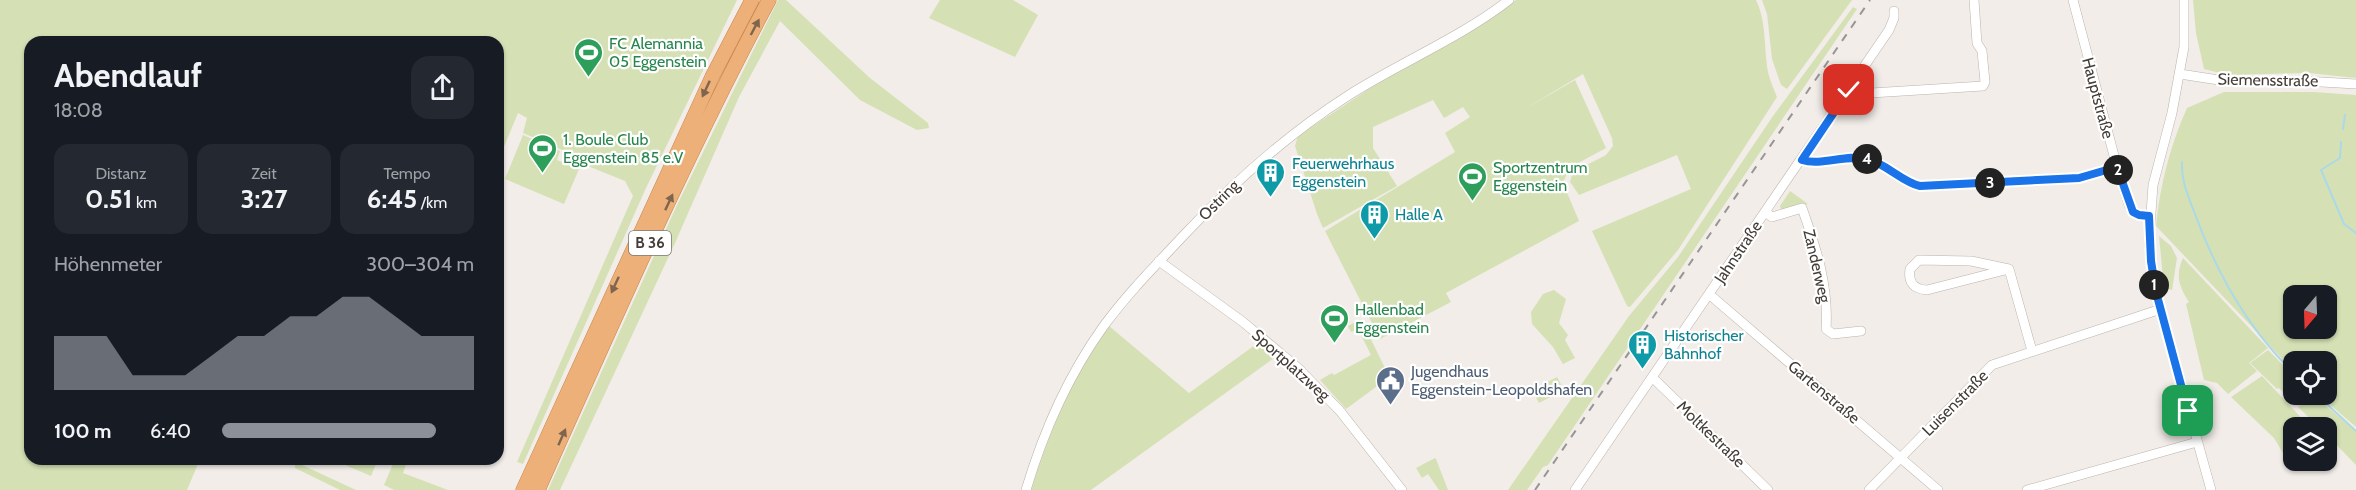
<!DOCTYPE html>
<html lang="de">
<head>
<meta charset="utf-8">
<style>
	body { margin:0; font-family:Cabin,sans-serif; background:#242831; color:#f1f3f6; height:100vh; display:flex; flex-direction:column; font-size:22px; white-space:nowrap }
	* { box-sizing:border-box; margin:0 }
	p { font-size:20px; color:#9ea1a6 }
	.icon { flex:none; width:33px; height:33px; fill:none; stroke:currentColor; stroke-width:2; stroke-linecap:round; stroke-linejoin:round }
	.map { position:relative; flex:1; overflow:hidden }
	.details { position:absolute; left:24px; top:36px; width:480px; height:429px; display:flex; flex-direction:column; background:#171b24; border-radius:18px; box-shadow:0 2px 4px #0004 }
	.details>* { flex:none }
	.needle { width:39px; rotate:199deg }
	.controls { position:absolute; left:2283px; top:285px; display:grid; gap:12px }
	.controls a { display:grid; place-items:center; width:54px; height:54px; border-radius:12px; background:#171b24; box-shadow:0 2px 4px #0004; font-size:30px }
	.pin { position:absolute; display:grid; place-items:center; width:51px; height:51px; color:#fff; margin:-26px; border-radius:12px; box-shadow:0 3px 9px #0006 }
	.km { position:absolute; width:30px; height:30px; margin:-15px; border-radius:50%; background:#222; color:#fff; font-size:16px; line-height:30px; text-align:center }
	.round { display:grid; place-items:center; flex:none; width:63px; height:63px; border-radius:18px; background:#242831 }
	.overview { display:flex; align-items:center; justify-content:space-between; height:102px; padding:0 30px }
	h1 { font-size:33px; font-weight:800; line-height:45px }
	.figures { display:grid; grid-template-columns:repeat(3,1fr); gap:9px; height:102px; padding:6px 30px }
	.figures div { display:grid; align-content:center; border-radius:15px; background:#242831; text-align:center }
	.figures b { font-size:26px; font-weight:800 }
	.figures small { font-size:16px; font-weight:400 }
	.figures p { font-size:16px }
	.chart { height:168px; padding:12px 30px }
	.chart p { display:flex; justify-content:space-between }
	.chart svg { width:100%; height:108px; margin-top:6px; fill:#8c9099; opacity:.7 }
	ul { padding:0 30px; list-style:none; font-size:20px }
	li { display:grid; grid-template-columns:96px 72px 1fr; align-items:center; height:45px }
	li i { height:15px; border-radius:8px; background:#8c9099 }
	.map>svg:first-child { display:block }
</style>
</head>
<body>
<div class="map">
<svg width="2356" height="490" viewBox="0 0 2356 490">
	<rect width="100%" height="100%" fill="#f2ede8"/>
	<!-- green -->
	<path fill="#d5e1b5" fill-rule="evenodd" d="M0,0h737l-91,188 -123,276 -6,-2 116,-266 -8,-15 -42,-17v-5l-60,-26 4,-15 -9,-5 -20,48v-119h-468v417h170l-13,31h-187z
		M778,0h8l84,78 58,45 1,5 -12,2 -57,-30 -80,-79 -41,76 -64,146 -115,247h-12l129,-285z
		M940,0h73l25,15 -23,42 -86,-39z
		M1516,0h240c10,20 8,44 11,66 1,10 6,21 10,31l-99,153 -48,57 -3,-1 -35,-75 99,-42 -14,-34 -98,40 -9,-13 3,-10 33,-17 7,-9 -1,-8 -29,-64 -60,36 52,-30 31,68 -37,20 -6,15 16,38 -133,72 5,9 -71,37 -55,-108 130,-79 -10,-19 25,-16 -7,-10 -19,11 -11,-18 -60,27v21l24,38 -74,42 -6,-14 -22,-68 3,-10 80,-53 101,-56z
		M1762,0h90l-65,89 -6,-4 -9,-26 -5,-45z
		M2193,0h163v78l-47,-5 -81,2 -24,-6 -8,-36z
		M1853,7l4,2 -309,456 -5,2 -16,23h-19l121,-174 49,-59 95,-141z
		M2224,92h90l42,3v332l-37,-32 7,-1v-32h-32l-1,8 -137,-144c4,-41 14,-80 31,-118zM2294,296h32v32h-32z
		M523,135l37,16 -3,9 22,9 -15,35 -59,-25z
		M1790,191l18,13 -26,8 -2,-6z
		M2159,236l12,10 6,12 -5,32 -8,-2z
		M2183,258l85,90 -19,15 8,8 -29,23 -11,-11 -13,-3 -18,-76 3,-2c-10,-15 -14,-27 -6,-44z
		M1554,290l12,9 -7,24 9,12 -3,5 10,18 -12,6 -10,-17 -21,-23 -1,-12 12,-18z
		M1361,319l26,53 -7,12 -34,25 -26,-29 12,-7 2,2 37,-20 -13,-26 -7,3 -3,-6z
		M1109,326l80,67 70,-51 18,14 -186,134h-60c19,-58 41,-115 78,-164z
		M2268,350l25,25 1,19 17,1 -13,11 -19,-18 -2,1 -27,-26z
		M2262,376l48,51 -16,1 -1,29 -6,3 -13,-22 -43,-41z
		M1557,377l7,13 -25,13 -7,-13z
		M2313,395l43,36v34l-29,-30 -1,-7 -7,-1 -21,-20z
		M1435,458l1,1 12,31h-9l-11,-16 -6,4 -6,-10z
		M331,459h47l-7,17z
		M395,459h13l-5,14 45,17h-54l-10,-5z
		M300,464l56,26h-16l-45,-22v-3z"/>
	<g fill="none" stroke-linecap="round" stroke-linejoin="round">
		<!-- stream -->
		<path stroke="#abd9e7" stroke-width="2" d="M2343,129l2,-14
			M2341,142l-1,16 -19,12 23,54 12,9
			M2182,162c-1,19 6,34 13,52 22,60 53,115 99,159
			M2316,394l40,37"/>
		<defs>
			<path id="minor" d="M2073,0l44,167 12,38 4,7 6,3 10,1
				M2184,0v47l-12,66 -19,72 -4,56 7,51 55,198
				M2180,74l45,7h79l52,3
				M1849,90l6,4 128,-8 2,-4 -3,-31 -5,-8 -3,-43
				M1802,160c19,5 42,-5 62,-2 22,4 36,24 56,28l159,-8 38,-11
				M1765,212l7,5 30,-9c14,39 27,79 24,121l7,5 28,-3
				M1159,261l84,61 55,46 42,43 62,79
				M2009,269l-82,21c-14,-1 -19,-8 -17,-21l9,-9 52,1 38,8 23,82
				M1710,295l228,195
				M1653,378l115,112
				M1026,490c17,-57 42,-114 77,-163 24,-33 53,-62 81,-92 50,-53 104,-101 165,-140 52,-33 111,-57 160,-95
				M1575,490l314,-460 5,-12v-7
				M1869,490l123,-125 169,-56
				M2027,490l170,-48"/>
			<path id="highway" d="M523,490l189,-413 40,-77
				M538,490c74,-165 146,-331 231,-490"/>
		</defs>
		<!-- minor casing -->
		<use href="#minor" stroke="#bcb3ab" stroke-width="10"/>
		<!-- highway casing -->
		<use href="#highway" stroke="#ca834a" stroke-width="15"/>
		<!-- minor -->
		<use href="#minor" stroke="#fff" stroke-width="9"/>
		<!-- highway -->
		<use href="#highway" stroke="#ecb078" stroke-width="14"/>
		<!-- rail -->
		<path stroke="#969696" stroke-width="2" stroke-dasharray="8 8" stroke-linecap="butt" d="M1535,490l335,-490"/>
	</g>
	<!-- one-way arrows -->
	<defs><path id="oneway-solid" d="M-6-.8H1V-3.2L6.5 0L1 3.2V.8H-6Z" transform="scale(1.5)"/></defs>
	<g fill="#7f654e">
		<use href="#oneway-solid" transform="translate(755 27) rotate(-62)"/>
		<use href="#oneway-solid" transform="translate(706 89) rotate(115)"/>
		<use href="#oneway-solid" transform="translate(669 202) rotate(-65)"/>
		<use href="#oneway-solid" transform="translate(615 285) rotate(115)"/>
		<use href="#oneway-solid" transform="translate(562 437) rotate(-66)"/>
	</g>
	<g fill="none" stroke-linecap="round" stroke-linejoin="round">
		<defs>
			<path id="route" d="M1849,90l-47,70c20,6 44,-6 65,-1 20,5 35,23 53,27l159,-8 38,-11 16,45 6,3 10,1 2,45 5,31 32,119"/>
		</defs>
		<!-- route casing -->
		<use href="#route" stroke="#fff" stroke-width="12"/>
		<!-- route -->
		<use href="#route" stroke="#1a73e8" stroke-width="8"/>
	</g>
	<!-- icons -->
	<defs>
		<symbol id="stadium-pin" viewBox="-11 -11 22 30"><path d="M0 17L-7.5 6A9.5 9.5 0 1 1 7.5 6Z" fill="#2e9e5b" stroke="#fff"/><path d="M0-5a6.5 5 0 1 0 0 10a6.5 5 0 1 0 0-10ZM-3.5-1.8h7v3.6h-7Z" fill="#fff"/></symbol>
		<symbol id="building-pin" viewBox="-11 -11 22 30"><path d="M0 17L-7.5 6A9.5 9.5 0 1 1 7.5 6Z" fill="#0f9aa8" stroke="#fff"/><path d="M-4-6H4V6H1V3H-1V6H-4ZM-2.5-4.3h1.7v1.8h-1.7ZM.8-4.3h1.7v1.8H.8ZM-2.5-1h1.7V.8h-1.7ZM.8-1h1.7V.8H.8Z" fill="#fff"/></symbol>
		<symbol id="civic-pin" viewBox="-11 -11 22 30"><path d="M0 17L-7.5 6A9.5 9.5 0 1 1 7.5 6Z" fill="#5c6f8a" stroke="#fff"/><path d="M-.6-6.5H3V-4.5H.6V-3L4-1V1h2V6H-6V1h2V-1L-.6-3ZM-1.2 2.5V6h2.4V2.5Z" fill="#fff"/></symbol>
	</defs>
	<g fill-rule="evenodd">
		<use href="#stadium-pin" x="572" y="36" width="33" height="45"/>
		<use href="#stadium-pin" x="526" y="132" width="33" height="45"/>
		<use href="#building-pin" x="1254" y="156" width="33" height="45"/>
		<use href="#stadium-pin" x="1456" y="160" width="33" height="45"/>
		<use href="#building-pin" x="1358" y="198" width="33" height="45"/>
		<use href="#stadium-pin" x="1318" y="302" width="33" height="45"/>
		<use href="#building-pin" x="1626" y="328" width="33" height="45"/>
		<use href="#civic-pin" x="1374" y="364" width="33" height="45"/>
	</g>
	<g text-anchor="middle" dominant-baseline="central" stroke-width="4.5" stroke-linejoin="round" paint-order="stroke">
		<!-- shield labels -->
		<rect fill="#fff" stroke="#7c7773" stroke-width="1.5" x="629" y="231" width="42" height="24" rx="4.5"/>
		<g font-size="15" font-weight="bold" fill="#443d37">
			<text x="650" y="243">B 36</text>
		</g>
		<!-- leisure labels -->
		<g font-size="16" fill="#27864d" stroke="#fff" text-anchor="start">
			<text x="609" y="43">FC Alemannia<tspan x="609" dy="18">05 Eggenstein</tspan></text>
			<text x="563" y="139">1. Boule Club<tspan x="563" dy="18">Eggenstein 85 e.V</tspan></text>
			<text x="1493" y="167">Sportzentrum<tspan x="1493" dy="18">Eggenstein</tspan></text>
			<text x="1355" y="309">Hallenbad<tspan x="1355" dy="18">Eggenstein</tspan></text>
		</g>
		<!-- street labels -->
		<g font-size="16" fill="#443d37" stroke="#fff">
			<text transform="translate(2268 80) rotate(1)">Siemensstraße</text>
			<text transform="translate(2098 98) rotate(75)">Hauptstraße</text>
			<text transform="translate(1219 200) rotate(-45)">Ostring</text>
			<text transform="translate(1738 252) rotate(-56)">Jahnstraße</text>
			<text transform="translate(1817 266) rotate(77)">Zanderweg</text>
			<text transform="translate(1291 365) rotate(42)">Sportplatzweg</text>
			<text transform="translate(1824 392) rotate(40)">Gartenstraße</text>
			<text transform="translate(1955 403) rotate(-45)">Luisenstraße</text>
			<text transform="translate(1711 434) rotate(44)">Moltkestraße</text>
		</g>
		<!-- culture labels -->
		<g font-size="16" fill="#0d838f" stroke="#fff" text-anchor="start">
			<text x="1292" y="163">Feuerwehrhaus<tspan x="1292" dy="18">Eggenstein</tspan></text>
			<text x="1395" y="214">Halle A</text>
			<text x="1664" y="335">Historischer<tspan x="1664" dy="18">Bahnhof</tspan></text>
		</g>
		<!-- service labels -->
		<g font-size="16" fill="#4e5e75" stroke="#fff" text-anchor="start">
			<text x="1411" y="371">Jugendhaus<tspan x="1411" dy="18">Eggenstein-Leopoldshafen</tspan></text>
		</g>
	</g>
</svg>
<div class="controls">
<a><svg class="needle" viewBox="-14 -14 28 28"><path d="M0-13l5 13h-10z" fill="#e53935"/><path d="M0 13l5-13h-10z" fill="#9ea1a6"/></svg></a>
<a><svg class="icon" aria-label="locate" viewBox="0 0 24 24"><circle cx="12" cy="12" r="6"/><path d="M12 2v4M12 18v4M2 12h4M18 12h4"/></svg></a>
<a><svg class="icon" aria-label="layers" viewBox="0 0 24 24"><path d="M12 4l9 5-9 5-9-5zM3 14l9 5 9-5"/></svg></a>
</div>
<div class="pin" style="left:2188px;top:411px;background:#1e9e55"><svg class="icon" aria-label="arrive" viewBox="0 0 24 24"><path d="M6 21V4h12l-3 4 3 4H6"/></svg></div>
<div class="pin" style="left:1849px;top:90px;background:#d93025"><svg class="icon" aria-label="check" viewBox="0 0 24 24"><path d="M5 12l5 5 9-10"/></svg></div>
<b class="km" style="left:2154px;top:285px">1</b>
<b class="km" style="left:2118px;top:170px">2</b>
<b class="km" style="left:1990px;top:183px">3</b>
<b class="km" style="left:1867px;top:159px">4</b>
<section class="details">
<div class="overview"><div><h1>Abendlauf</h1><p>18:08</p></div><a class="round"><svg class="icon" aria-label="share" viewBox="0 0 24 24"><path d="M12 15V3M7 8l5-5 5 5M5 13v7h14v-7"/></svg></a></div>
<div class="figures">
<div><p>Distanz</p><b>0.51<small> km</small></b></div>
<div><p>Zeit</p><b>3:27</b></div>
<div><p>Tempo</p><b>6:45<small> /km</small></b></div>
</div>
<div class="chart"><p><span>Höhenmeter</span>300–304 m</p>
<svg viewBox="0 0 160 44" preserveAspectRatio="none"><path d="M0 44V22L10 22L20 22L30 38L40 38L50 38L60 30L70 22L80 22L90 14L100 14L110 6L120 6L130 14L140 22L150 22L160 22V44z"/></svg>
</div>
<ul>
<li><b>100 m</b>6:40<i style="width:85%"></i></li>
</ul>
</section>
</div>
</body>
</html>
